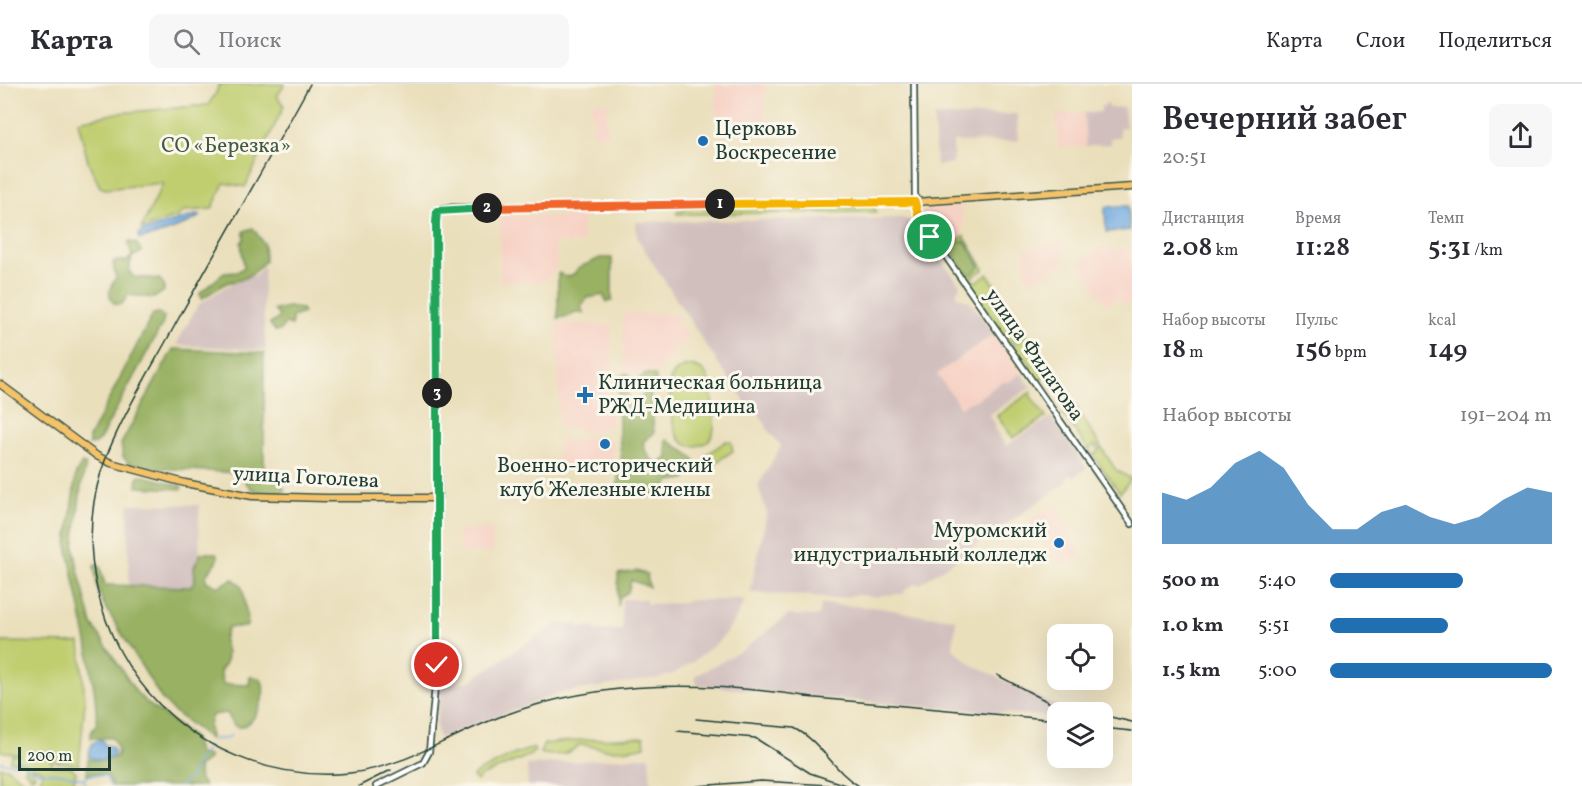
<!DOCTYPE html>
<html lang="ru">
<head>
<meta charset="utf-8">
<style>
	body { margin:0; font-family:Vollkorn,serif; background:#f7f7f7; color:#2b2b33; height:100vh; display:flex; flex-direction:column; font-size:22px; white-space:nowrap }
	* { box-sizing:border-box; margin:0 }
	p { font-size:20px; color:#7c7c81 }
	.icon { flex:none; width:33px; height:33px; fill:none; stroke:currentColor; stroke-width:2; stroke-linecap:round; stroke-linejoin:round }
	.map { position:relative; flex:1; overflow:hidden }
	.details { display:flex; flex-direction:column; background:#fff; width:450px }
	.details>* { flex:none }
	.buttons { position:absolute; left:1047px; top:540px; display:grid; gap:12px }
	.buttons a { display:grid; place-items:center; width:66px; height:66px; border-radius:12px; background:#fff; box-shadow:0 6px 24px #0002; font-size:30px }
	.scale { position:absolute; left:18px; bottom:15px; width:93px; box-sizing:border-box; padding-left:6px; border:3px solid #1f3d34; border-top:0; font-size:16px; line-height:21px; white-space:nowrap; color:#1f3d34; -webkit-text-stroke:4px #fbf7ec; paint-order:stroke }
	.pin { position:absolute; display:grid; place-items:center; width:51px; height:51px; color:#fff; margin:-26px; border:3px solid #fff; border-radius:50%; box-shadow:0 2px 6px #0007 }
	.km { position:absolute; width:30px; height:30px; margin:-15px; border-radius:50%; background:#222; color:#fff; font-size:16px; line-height:30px; text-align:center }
	.round { display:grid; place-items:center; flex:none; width:63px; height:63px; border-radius:12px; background:#f7f7f7 }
	.headline { display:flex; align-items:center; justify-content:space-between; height:102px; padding:0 30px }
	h1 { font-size:33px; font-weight:600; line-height:45px }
	.figures { display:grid; grid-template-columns:repeat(3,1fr); gap:9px; height:102px; padding:6px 30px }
	.figures div { display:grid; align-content:center }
	.figures b { font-size:26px; font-weight:600 }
	.figures small { font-size:16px; font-weight:400 }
	.figures p { font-size:16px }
	.chart { height:168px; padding:12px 30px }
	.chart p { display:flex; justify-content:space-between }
	.chart svg { width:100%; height:108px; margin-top:6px; fill:#1f6fb2; opacity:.7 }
	ul { padding:0 30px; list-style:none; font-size:20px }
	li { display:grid; grid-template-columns:96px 72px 1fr; align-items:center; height:45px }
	li i { height:15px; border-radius:8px; background:#1f6fb2 }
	header { display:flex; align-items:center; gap:36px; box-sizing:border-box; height:84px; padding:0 30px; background:#fff; border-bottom:2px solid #e1e1e2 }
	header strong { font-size:28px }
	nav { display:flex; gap:33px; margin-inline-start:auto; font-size:21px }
	.search { width:420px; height:54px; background:#f7f7f7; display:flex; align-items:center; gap:15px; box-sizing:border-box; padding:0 21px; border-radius:12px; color:#7c7c81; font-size:22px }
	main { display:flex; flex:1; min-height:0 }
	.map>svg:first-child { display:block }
</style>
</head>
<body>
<header>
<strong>Карта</strong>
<div class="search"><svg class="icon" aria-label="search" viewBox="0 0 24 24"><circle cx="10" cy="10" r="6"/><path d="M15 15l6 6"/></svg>Поиск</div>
<nav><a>Карта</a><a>Слои</a><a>Поделиться</a></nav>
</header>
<main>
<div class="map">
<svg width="1132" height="702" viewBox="0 0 1132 702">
	<rect width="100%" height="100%" fill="#fbf7ec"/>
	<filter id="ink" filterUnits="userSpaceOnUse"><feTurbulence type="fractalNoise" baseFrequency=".0167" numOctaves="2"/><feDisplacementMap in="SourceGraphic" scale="12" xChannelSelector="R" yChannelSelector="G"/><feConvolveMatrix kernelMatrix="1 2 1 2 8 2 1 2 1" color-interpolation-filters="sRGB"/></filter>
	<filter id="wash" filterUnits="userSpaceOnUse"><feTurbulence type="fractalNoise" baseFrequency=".008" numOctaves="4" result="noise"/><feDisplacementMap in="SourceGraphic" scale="24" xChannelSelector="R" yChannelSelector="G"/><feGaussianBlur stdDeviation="1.35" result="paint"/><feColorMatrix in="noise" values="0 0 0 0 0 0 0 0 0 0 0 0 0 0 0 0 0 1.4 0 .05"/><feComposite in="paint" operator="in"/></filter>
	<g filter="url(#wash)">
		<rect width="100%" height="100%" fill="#eadfbb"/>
		<!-- built -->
		<path fill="#f6d2c4" d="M715,0h50v47h-43v-3h-5z
			M592,18h15l1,32 -15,1z
			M1084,29l2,33 -28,2 -2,-34z
			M962,122l2,30 -22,13 -19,-27v-8l3,-5 6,-1z
			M500,132l83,1v26l-27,-1 1,25 -13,15h-44z
			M1062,159l1,20 -32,18 -6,-8 -1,-22 6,-5z
			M1104,162l15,4h13v50l-8,5 -6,-7 -12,7 -28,-43z
			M623,229l51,1 5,2 1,5 8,16 -32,36 -32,-1z
			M557,239l55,2 -1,102h-11l-2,5h-18v-4h-21z
			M994,250l27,39 -13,9 -7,1 -25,17 -16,7 -23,-33z
			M582,353h13l1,3h17v29l-56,-1 1,-28h24z
			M1054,421l14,20v9l13,19 -19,13 -34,-44z
			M472,444l21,1 -1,24h-33l-1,-22h14z"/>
		<!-- industrial -->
		<path fill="#d1bfbe" d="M1105,19h3l1,5 15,-1 2,20 -7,1 1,9 -10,1 1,6 -25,2 -2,-33 17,-1v-6h4z
			M1017,30l1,27 -65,1v22l-17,1 -2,-48z
			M903,134l13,7 44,60 -4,9 3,5 3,-2 2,3h5l25,34 -57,40 23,33 16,-7 25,-18h8l12,-9 10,14 -42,28 7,10 -3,2 13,19 45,-29 36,51 -13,9 -2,-2 -6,3 2,3 -8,6 -141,98 -2,-2 -12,7 -1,4 -24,1v2l-25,-2 -22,4 -21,-2 -3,-3 -4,2 -7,-1 -2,1 -46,-4 17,-79 -9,-27 23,-40 -14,-17 -1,-4 -10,-15 -4,2 -49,-71 -66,-103 -1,-16z
			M264,182l-1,41 3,43 -90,-5 22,-40 29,-19 28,-11z
			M128,420l71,1 1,84 -71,-3z
			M622,515h24v5l39,-1 2,-3h58l-11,22 -16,20 -25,20 -20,12 -15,4 -99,15 -120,45 -3,-12 5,-42 29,-3 61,-41 28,-17 19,1 1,4 16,-1v3h27z
			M824,520l57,4 37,7 38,4 -3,30 18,15 85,42 -4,11 -217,-18 -138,-14 -2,-9 48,-26 45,-35 31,1 2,-11z
			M649,672l2,30h-123l-1,-21z"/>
		<!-- green -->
		<path fill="#c0ce70" stroke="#708652" stroke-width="1.5" d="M219,0h66l-8,12 7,10 -39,81 -21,-4 -12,26 -27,2 -9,6 -35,12 22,-46 -58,6 -5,-2 -12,-25 -10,-41 40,-8 90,-8 8,-12z
			M863,122l11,1 2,5 -199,2v-3l7,-1 3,-2z
			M964,152l20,33 -16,11h-3l-23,-31z
			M988,190l37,60 -15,9 -41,-58 5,-5 2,2z
			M1026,252l25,39 -3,-1 -8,5 1,2 -5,2 -8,-15 3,-2 -5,-7 -2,2 -13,-15z
			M689,282c8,1 16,4 19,12 3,7 8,48 5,55 -2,6 -7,11 -13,12 -31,9 -29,-41 -31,-60 2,-12 9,-17 20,-19z
			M1031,308v5l15,20 -33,21 -16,-22z
			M1076,323l24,38 -4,3 -1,-3 -5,3v4l-27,-38z
			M726,357l5,1 2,9 -29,19 1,-14z
			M1101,363l15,23 15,9 -11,14 -29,-40 3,2z
			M0,558l80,1 5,59 -6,63 -28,-4 2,5 18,1 5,5 -3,14h-11l-2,-5 -5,5h-55v-19l7,1 16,12 14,5 5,-9 -1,-6 -9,-3v5l3,3 -4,2 -6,-6 1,-7 -6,-3h-10l2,-6h9l-21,-4z
			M644,653l1,9c-13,3 -28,5 -41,3 -9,-1 -15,-5 -25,-4 -10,10 -25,12 -39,8l4,-9c33,-5 66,-6 100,-7z
			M533,664l2,3 -5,4 -49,21 -4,5 -4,-4 3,-4 39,-19z"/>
		<!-- forest -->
		<path fill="#98b162" stroke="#5c774b" stroke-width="1.5" d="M253,144l11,16 1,17 -14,14 -11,5 -14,3 -25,16 -1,-6 24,-20 13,-1 7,-5 -3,-24 3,-4v-8z
			M965,157l15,25 -8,8 -5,-1 -18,-26 10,-5z
			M130,158l6,1 6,9 -10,5c-2,8 -5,15 2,20l25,2 5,5v7l-10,7 -26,-3 -6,9h-7c-9,-9 -5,-17 1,-26l-3,-15 1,-2c8,-1 14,3 18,-6l-4,-12z
			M600,174h12v43l-5,1 -4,-7 -16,3 -6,9 3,7 -9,-2 -6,4 -11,2v-44l1,-1 6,4 9,-3 4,-6z
			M288,223l14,2 2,4 -12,4v9l-7,-2 -5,7h-5l-5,-7 8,-5 1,-3 -5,-6z
			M159,229l5,4 -1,6 -63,116 -5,5 -6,1v-7l64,-124z
			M173,265l91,4v120l17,1 -1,8 5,8 -2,3c-12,3 -28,2 -36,-9 -3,-4 -5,-7 -9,-11l-96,-6 -14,-5 -5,-5 -2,-13z
			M626,289l4,2c1,11 -8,18 2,27l11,-5 1,-7 -5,-11c6,-6 10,-7 17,-2v3l-6,12 4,41 -11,9c1,9 7,17 15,22l10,-6 -2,-17 2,-1c8,7 22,13 27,20l-4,8 -6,1 1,10 -16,2 -8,10 -9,4 -35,-1v-23l4,-7 -3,-29v-52l1,-6z
			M82,379l4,2 -5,21 -7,61 4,23 14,54 44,68 10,10 47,35 6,17 10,2v3l-11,8 2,13 5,6h-93l-5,-11 -15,-2 -5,2 1,-16c12,3 18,2 29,-3l1,-7 -6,-11h-21v-5l6,-11 -2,-26 -8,-54 -20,-96 9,-73z
			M140,391l42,11 -1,3 -44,-2 1,-11z
			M201,469h14l3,2 -1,7 -11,13v6l12,6 15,-8 8,6 2,6 5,33 -2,3h-18l-4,13 3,13 -1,10 -6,8 3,13 26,1 1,-8 10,1c12,14 -9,57 -25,48 -3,-2 -6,-10 -8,-13l-15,2 -3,10 1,14 -37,-28 -12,-13 -57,-93 -6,-15 -4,-24 2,-2 4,3 5,18 85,2 5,-6 -1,-14z
			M636,487l11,3 2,13 -18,-7 -3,12 -9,6 -1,9v-33z"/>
		<!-- water -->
		<path fill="#70a9e0" stroke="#48738a" stroke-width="1.5" d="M1128,122l2,24 -24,2 -1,-25z
			M196,131l4,1c-17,11 -41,19 -61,23v-5l4,-3z
			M98,656h4l3,5 5,1 4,4v5c-8,6 -18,6 -26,1l4,-12z"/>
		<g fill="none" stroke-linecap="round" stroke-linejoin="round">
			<!-- stream -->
			<path stroke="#70a9e0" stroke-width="1.5" d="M213,657l2,-2h9l7,-3
				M0,678l12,2 9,-2 8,7 6,1 4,2 21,1 24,6 2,7
				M84,695l5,-4 17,1 4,10
				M179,702l12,-9 7,-16 10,-14"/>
		</g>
	</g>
	<g filter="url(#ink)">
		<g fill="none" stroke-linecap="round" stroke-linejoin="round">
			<defs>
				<path id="minor" d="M914,0l1,111 4,23 213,306
					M376,702l47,-23 6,-11 8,-87 1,-167"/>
				<path id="major" d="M0,300l97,72 14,7 74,20 67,13 73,2h113l-2,-259 1,-28 15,-3 463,-6 217,-15"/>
			</defs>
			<!-- minor casing -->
			<use href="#minor" stroke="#3d5548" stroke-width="8"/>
			<!-- major casing -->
			<use href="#major" stroke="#3d5548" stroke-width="9"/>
			<!-- minor -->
			<use href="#minor" stroke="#fff" stroke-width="4.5"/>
			<!-- major -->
			<use href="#major" stroke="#f3c26a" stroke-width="6"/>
			<!-- rail -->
			<path stroke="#1f3d34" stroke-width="1.5" d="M310,0c-42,77 -86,153 -129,230 -25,47 -54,92 -74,141 -34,86 -11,185 53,250 49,50 121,75 190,68 56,-6 103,-40 155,-58 100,-37 205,-33 308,-18
				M997,591l57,30 34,7
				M805,613l253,23
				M1102,631l30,7
				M696,635l98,9c27,13 39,43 65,58
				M1102,644l30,3
				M677,647l78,7 55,35 38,13
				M359,702l32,-16
				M697,702l64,-5 67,4"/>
		</g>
	</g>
	<g fill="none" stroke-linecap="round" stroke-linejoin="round" filter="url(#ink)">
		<defs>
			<path id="split-1" d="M720,120l195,-2 4,16 11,19"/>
			<path id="split-2" d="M487,124l233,-4"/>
			<path id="split-3" d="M437,309l-1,-170 1,-12 50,-3"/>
			<path id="split-4" d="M437,309v272"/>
		</defs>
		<!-- split-1 casing -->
		<use href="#split-1" stroke="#fff" stroke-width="12"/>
		<!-- split-2 casing -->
		<use href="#split-2" stroke="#fff" stroke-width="12"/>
		<!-- split-3 casing -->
		<use href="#split-3" stroke="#fff" stroke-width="12"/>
		<!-- split-4 casing -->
		<use href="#split-4" stroke="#fff" stroke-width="12"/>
		<!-- split-1 -->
		<use href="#split-1" stroke="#f5b400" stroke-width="8"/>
		<!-- split-2 -->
		<use href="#split-2" stroke="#f0652b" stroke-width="8"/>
		<!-- split-3 -->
		<use href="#split-3" stroke="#22a559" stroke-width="8"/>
		<!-- split-4 -->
		<use href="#split-4" stroke="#22a559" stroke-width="8"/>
	</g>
	<!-- markers -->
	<g fill="#1f6fb2" stroke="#fbf7ec" stroke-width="2">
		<circle cx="703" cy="57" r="6"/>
		<path d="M582 302h6v6h6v6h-6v6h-6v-6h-6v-6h6z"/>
		<circle cx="605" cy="360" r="6"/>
		<circle cx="1059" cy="459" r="6"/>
	</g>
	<g text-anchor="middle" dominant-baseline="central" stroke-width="6" stroke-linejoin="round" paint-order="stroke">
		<!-- poi labels -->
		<g font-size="21" fill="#1f3d34" stroke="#fbf7ec" text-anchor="start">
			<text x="715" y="45">Церковь<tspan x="715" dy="24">Воскресение</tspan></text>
			<text x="598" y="299">Клиническая больница<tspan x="598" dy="24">РЖД-Медицина</tspan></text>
			<text x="605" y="382" text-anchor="middle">Военно-исторический<tspan x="605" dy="24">клуб Железные клены</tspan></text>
			<text x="1047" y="447" text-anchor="end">Муромский<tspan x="1047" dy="24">индустриальный колледж</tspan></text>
		</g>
		<!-- park labels -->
		<g font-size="21" fill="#3f5a40" stroke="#fbf7ec">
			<text x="226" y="62">СО «Березка»</text>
		</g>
		<!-- street labels -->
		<g font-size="21" fill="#1f3d34" stroke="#fbf7ec">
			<text transform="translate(1034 271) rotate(55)">улица Филатова</text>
			<text transform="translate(306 394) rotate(3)">улица Гоголева</text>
		</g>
	</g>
</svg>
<div class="buttons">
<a><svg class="icon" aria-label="locate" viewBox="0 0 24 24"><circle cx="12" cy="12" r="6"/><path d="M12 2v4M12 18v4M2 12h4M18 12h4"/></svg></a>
<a><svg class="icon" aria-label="layers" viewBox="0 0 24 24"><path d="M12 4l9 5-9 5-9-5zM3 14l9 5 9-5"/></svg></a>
</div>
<div class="scale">200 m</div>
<div class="pin" style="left:930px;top:153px;background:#1e9e55"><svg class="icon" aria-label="arrive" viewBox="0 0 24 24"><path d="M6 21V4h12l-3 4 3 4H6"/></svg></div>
<div class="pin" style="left:437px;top:581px;background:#d93025"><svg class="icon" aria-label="check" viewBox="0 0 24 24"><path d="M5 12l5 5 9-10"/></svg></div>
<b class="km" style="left:720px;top:120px">1</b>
<b class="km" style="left:487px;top:124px">2</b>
<b class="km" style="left:437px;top:309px">3</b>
</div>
<section class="details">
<div class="headline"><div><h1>Вечерний забег</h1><p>20:51</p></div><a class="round"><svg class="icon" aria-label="share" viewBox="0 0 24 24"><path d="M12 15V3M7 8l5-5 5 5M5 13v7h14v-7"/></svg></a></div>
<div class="figures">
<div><p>Дистанция</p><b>2.08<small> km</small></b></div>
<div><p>Время</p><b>11:28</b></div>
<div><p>Темп</p><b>5:31<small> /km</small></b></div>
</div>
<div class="figures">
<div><p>Набор высоты</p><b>18<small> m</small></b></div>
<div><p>Пульс</p><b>156<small> bpm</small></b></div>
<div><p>kcal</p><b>149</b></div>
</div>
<div class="chart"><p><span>Набор высоты</span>191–204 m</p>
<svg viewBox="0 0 160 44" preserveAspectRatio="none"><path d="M0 44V23L10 26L20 21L30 11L40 6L50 13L60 28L70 38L80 38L90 31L100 28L110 33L120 36L130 33L140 26L150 21L160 23V44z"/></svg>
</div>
<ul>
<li><b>500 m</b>5:40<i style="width:60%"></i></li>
<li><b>1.0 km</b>5:51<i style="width:53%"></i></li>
<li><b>1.5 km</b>5:00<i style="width:100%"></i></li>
</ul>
</section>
</main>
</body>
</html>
